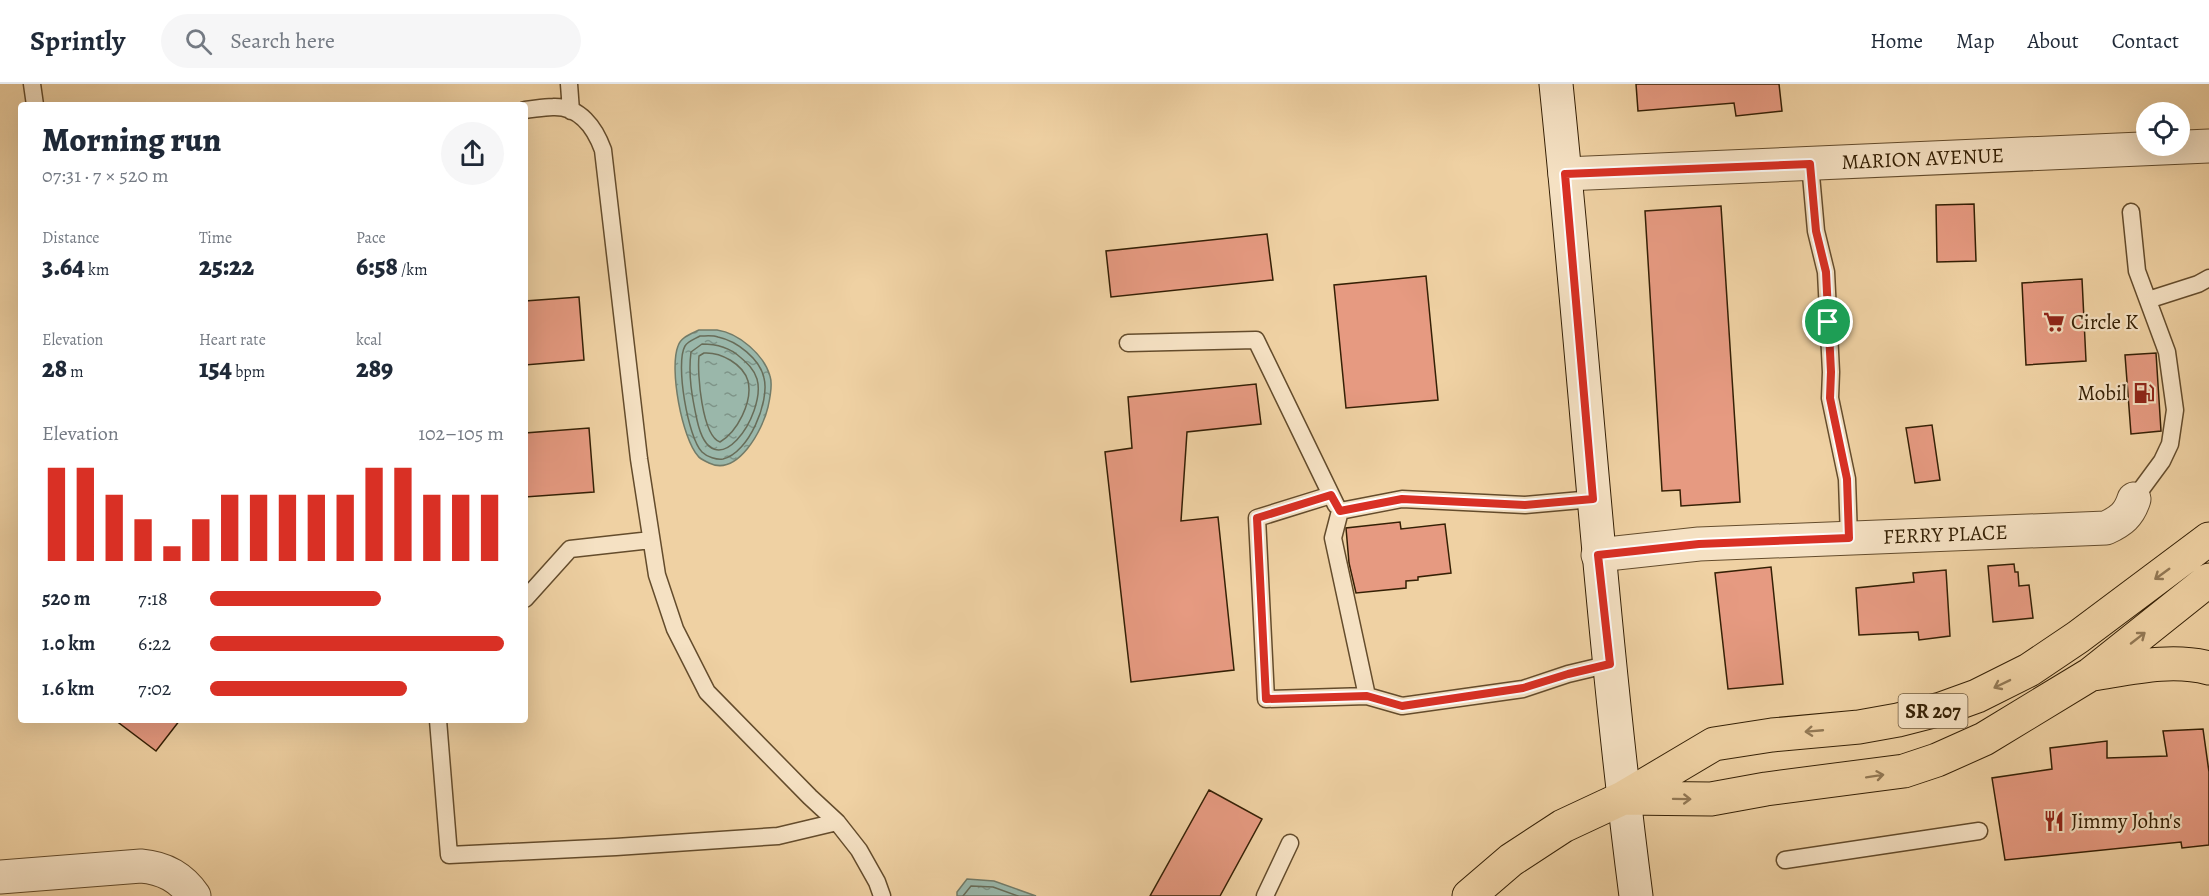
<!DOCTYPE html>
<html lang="en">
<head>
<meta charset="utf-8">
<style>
	body { margin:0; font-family:Alegreya,serif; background:#f6f6f7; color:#1f2937; height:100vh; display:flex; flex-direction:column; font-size:22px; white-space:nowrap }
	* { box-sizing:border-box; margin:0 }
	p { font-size:20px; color:#747a83 }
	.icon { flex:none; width:33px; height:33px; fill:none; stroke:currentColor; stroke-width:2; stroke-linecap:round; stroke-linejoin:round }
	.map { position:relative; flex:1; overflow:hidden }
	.details { position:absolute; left:18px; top:18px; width:510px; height:621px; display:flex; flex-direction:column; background:#fff; border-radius:6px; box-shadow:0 6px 24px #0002 }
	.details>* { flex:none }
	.tools { position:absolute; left:2136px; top:18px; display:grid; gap:12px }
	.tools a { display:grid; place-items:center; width:54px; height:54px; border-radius:50%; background:#fff; box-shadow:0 6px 24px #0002; font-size:30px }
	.pin { position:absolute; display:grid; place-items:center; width:51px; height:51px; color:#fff; margin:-26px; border:3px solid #fff; border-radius:50%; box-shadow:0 2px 6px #0007 }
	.round { display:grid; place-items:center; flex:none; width:63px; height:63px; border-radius:32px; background:#f6f6f7 }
	.summary { display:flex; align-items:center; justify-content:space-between; height:102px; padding:0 24px }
	h1 { font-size:33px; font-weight:800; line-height:45px }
	.metrics { display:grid; grid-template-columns:repeat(3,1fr); gap:9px; height:102px; padding:6px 24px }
	.metrics div { display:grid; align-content:center }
	.metrics b { font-size:26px; font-weight:800 }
	.metrics small { font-size:16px; font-weight:400 }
	.metrics p { font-size:16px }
	.chart { height:168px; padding:12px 24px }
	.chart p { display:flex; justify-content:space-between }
	.chart svg { width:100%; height:108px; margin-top:6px; stroke:#d93025; stroke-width:6 }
	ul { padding:0 24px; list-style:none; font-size:20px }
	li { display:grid; grid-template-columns:96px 72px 1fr; align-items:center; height:45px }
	li i { height:15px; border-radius:8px; background:#d93025 }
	header { display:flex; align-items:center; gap:36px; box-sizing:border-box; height:84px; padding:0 30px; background:#fff; border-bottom:2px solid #e0e1e3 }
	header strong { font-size:28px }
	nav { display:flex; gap:33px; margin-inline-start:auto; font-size:21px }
	.search { width:420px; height:54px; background:#f6f6f7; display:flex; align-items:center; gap:15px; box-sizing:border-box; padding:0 21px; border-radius:33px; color:#747a83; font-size:22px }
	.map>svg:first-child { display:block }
</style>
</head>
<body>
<header>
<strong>Sprintly</strong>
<div class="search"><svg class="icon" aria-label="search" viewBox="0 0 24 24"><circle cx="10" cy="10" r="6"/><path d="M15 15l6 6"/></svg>Search here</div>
<nav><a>Home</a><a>Map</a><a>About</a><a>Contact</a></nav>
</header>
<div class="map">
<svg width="2209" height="812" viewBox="0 0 2209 812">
	<defs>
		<pattern id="water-ripples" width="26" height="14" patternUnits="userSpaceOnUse" patternTransform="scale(1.5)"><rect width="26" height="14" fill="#9ab7aa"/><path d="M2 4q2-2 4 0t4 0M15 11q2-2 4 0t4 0" fill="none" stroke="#7e9488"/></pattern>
	</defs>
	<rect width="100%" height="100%" fill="#efd1a3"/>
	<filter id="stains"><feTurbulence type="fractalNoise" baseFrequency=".00333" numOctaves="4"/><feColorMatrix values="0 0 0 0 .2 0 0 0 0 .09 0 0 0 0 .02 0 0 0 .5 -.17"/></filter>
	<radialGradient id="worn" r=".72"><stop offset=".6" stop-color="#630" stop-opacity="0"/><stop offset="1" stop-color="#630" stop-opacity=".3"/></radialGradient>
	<!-- water -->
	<path fill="url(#water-ripples)" stroke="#727b68" stroke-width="1.5" d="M699,246c6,0 12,0 18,0 22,3 47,25 53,46 3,9 0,22 -2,31 -5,22 -30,70 -59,56 -4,-2 -9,-4 -11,-7 -16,-18 -29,-87 -20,-110 3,-9 13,-12 21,-16z
		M967,795l27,2 42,15h-79v-4z"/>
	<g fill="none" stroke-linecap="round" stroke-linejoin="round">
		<!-- shore -->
		<path stroke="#686c58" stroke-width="1.5" d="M700,252c6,0 13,-1 18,1 19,4 42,22 46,41 6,23 -15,75 -41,81 -6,1 -16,-2 -21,-7 -14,-14 -27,-89 -17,-106 3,-5 10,-7 15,-10z
			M702,260c15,0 27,3 38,13 7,6 14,12 17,22 10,35 -44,114 -60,41 -5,-23 -9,-45 -6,-68z
			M704,269c17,-1 39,11 44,28 5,21 -11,51 -28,61 -18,-6 -23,-69 -21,-86z
			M963,812l8,-10 22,1 25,9"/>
	</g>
	<!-- building -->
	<path fill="#e69a81" stroke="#352005" stroke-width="1.5" d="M1636,0h143l3,27 -46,5 -2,-13 -96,8z
		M1974,120l2,57 -39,1 -1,-57z
		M1721,122l19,296 -59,4 -1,-16 -18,1 -17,-280z
		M1267,150l6,46 -162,17 -5,-46z
		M1426,192l12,124 -92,8 -12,-123z
		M2082,195l4,82 -60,4 -4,-82z
		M579,213l5,63 -59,5v-64z
		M2156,269l5,78 -30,3 -6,-79z
		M1256,300l5,40 -74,8 -6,89 37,-4 16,153 -103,12 -26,-230 27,-4 -4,-51z
		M1932,341l8,55 -25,3 -9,-55z
		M589,344l5,64 -69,5v-64z
		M1400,438l1,7 44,-5 6,49 -33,4v3l-12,1v7l-50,5 -7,-30 -3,-35z
		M2014,480l1,8h3l1,14 10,-1 4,33 -40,4 -5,-56z
		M1771,483l12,117 -55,5 -13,-116z
		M1946,486l4,66 -31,4 -1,-8 -59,3 -3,-47 58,-6 -1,-9z
		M115,636h65l-24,31z
		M2203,645l6,43v73l-27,3 -1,-6 -176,18 -13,-82 60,-9 -2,-21 57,-7v17l60,-2 -4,-25z
		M1209,706l53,29 -42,77h-70z"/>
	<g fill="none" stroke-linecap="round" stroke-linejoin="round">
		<defs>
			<path id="service" d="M32,0l3,21
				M569,0l2,27
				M525,26c10,-1 18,-3 28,-3 27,-1 42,21 50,43l36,309 18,116 18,54 32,63 103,105 27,25 22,28 18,32 5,14
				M1810,80l6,67 10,41 5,100 -1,26 17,81 2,59
				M2131,128l6,59 30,81 8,58 -5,34 -8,17 -28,38
				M2148,216l50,-16 11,-6
				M1128,259l128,-3 80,165
				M1331,411l-74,23 9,181 101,-3
				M1593,415l-68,6 -123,-6 -62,12 -7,27 34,158 35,10 121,-17 45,-15 42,-10
				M525,515l45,-50 81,-9
				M438,636l11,135 167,-8 162,-11 59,-14
				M1785,776l194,-29
				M1265,812l25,-53"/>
			<g id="minor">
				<path id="s1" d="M1565,90l644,-28"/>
				<path id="s2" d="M1598,471l101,-11 407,-16c15,-7 23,-13 28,-29"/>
				<path d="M0,793l141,-11c23,2 40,11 53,30"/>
			</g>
			<path id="secondary" d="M1556,0c28,271 45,542 80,812"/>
			<path id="trunk" d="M2093,590c38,-6 78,-16 116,-6
				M1623,714l88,1 55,-10 138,-18 33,-11 47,-21 107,-65 118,-94
				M1469,812l42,-36 52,-34 60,-28 91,-54 58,-9 87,-8 39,-7 43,-11 36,-13 52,-26 49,-33 131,-98"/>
		</defs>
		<!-- service casing -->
		<use href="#service" stroke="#644c2c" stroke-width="19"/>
		<!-- minor casing -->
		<use href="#minor" stroke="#644c2c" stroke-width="35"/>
		<!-- secondary casing -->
		<use href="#secondary" stroke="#352005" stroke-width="35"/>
		<!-- trunk casing -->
		<use href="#trunk" stroke="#352005" stroke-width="35"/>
		<!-- service -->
		<use href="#service" stroke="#f5e1c3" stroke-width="16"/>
		<!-- minor -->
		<use href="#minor" stroke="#f5e1c3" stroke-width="33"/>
		<!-- secondary -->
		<use href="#secondary" stroke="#f5e1c3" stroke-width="33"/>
		<!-- trunk -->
		<use href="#trunk" stroke="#efd1a3" stroke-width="33"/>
	</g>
	<!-- one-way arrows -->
	<defs><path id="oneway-shaft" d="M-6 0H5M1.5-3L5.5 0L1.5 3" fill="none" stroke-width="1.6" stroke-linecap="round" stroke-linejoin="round" transform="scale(1.5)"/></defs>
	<g stroke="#927854">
		<use href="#oneway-shaft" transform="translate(2162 490) rotate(144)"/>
		<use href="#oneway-shaft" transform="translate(2138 554) rotate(-38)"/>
		<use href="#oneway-shaft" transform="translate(2002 600) rotate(154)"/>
		<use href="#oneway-shaft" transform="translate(1814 647) rotate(175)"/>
		<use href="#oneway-shaft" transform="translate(1875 692) rotate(-9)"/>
		<use href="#oneway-shaft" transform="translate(1682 715) rotate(1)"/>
	</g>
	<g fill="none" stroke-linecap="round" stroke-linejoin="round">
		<defs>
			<path id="route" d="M1810,80l6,67 10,41 5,100 -1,26 17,81 2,59 -150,6 -101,11 12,109 -42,10 -45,14 -121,18 -35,-10 -101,3 -9,-181 74,-23 9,16 62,-12 123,6 68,-6 -28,-325z"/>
		</defs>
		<!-- route casing -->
		<use href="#route" stroke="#fff" stroke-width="12"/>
		<!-- route -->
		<use href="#route" stroke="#d93025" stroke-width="8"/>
	</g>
	<!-- icons -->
	<defs>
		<symbol id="supermarket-bare" viewBox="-9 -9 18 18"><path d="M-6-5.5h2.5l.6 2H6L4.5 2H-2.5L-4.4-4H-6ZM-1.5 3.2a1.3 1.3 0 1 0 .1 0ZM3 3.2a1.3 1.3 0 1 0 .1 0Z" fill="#8f2418" stroke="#f5e1c3" stroke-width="2.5" paint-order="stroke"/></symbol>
		<symbol id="fuel-bare" viewBox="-9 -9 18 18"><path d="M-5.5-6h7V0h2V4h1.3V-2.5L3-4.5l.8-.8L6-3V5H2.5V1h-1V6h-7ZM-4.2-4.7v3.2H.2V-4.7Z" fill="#8f2418" stroke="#f5e1c3" stroke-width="2.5" paint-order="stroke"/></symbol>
		<symbol id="restaurant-bare" viewBox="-9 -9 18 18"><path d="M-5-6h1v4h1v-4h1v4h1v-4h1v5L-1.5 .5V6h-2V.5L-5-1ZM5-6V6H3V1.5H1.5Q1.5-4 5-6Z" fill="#8f2418" stroke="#f5e1c3" stroke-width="2.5" paint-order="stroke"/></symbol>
	</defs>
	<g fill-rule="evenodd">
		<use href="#supermarket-bare" x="2039" y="223" width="30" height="30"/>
		<use href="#fuel-bare" x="2129" y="294" width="30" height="30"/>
		<use href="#restaurant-bare" x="2039" y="722" width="30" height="30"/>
	</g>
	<g text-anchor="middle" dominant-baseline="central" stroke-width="4.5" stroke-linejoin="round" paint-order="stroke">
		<!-- shield labels -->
		<rect fill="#f5e1c3" stroke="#6f5a3e" stroke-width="1.5" x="1898.5" y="610" width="69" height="34" rx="4.5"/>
		<g font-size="20" font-weight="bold" fill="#352005">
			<text x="1933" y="627">SR 207</text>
		</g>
		<!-- street labels -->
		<g font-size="21" fill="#352005" stroke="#f5e1c3">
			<text stroke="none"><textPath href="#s1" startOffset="358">MARION AVENUE</textPath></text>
			<text stroke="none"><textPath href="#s2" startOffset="348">FERRY PLACE</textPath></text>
		</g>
		<!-- poi labels -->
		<g font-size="21" fill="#352005" stroke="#f5e1c3" text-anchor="start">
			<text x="2071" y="238">Circle K</text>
			<text x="2127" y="309" text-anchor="end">Mobil</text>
			<text x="2071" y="737">Jimmy John's</text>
		</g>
	</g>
	<rect width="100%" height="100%" filter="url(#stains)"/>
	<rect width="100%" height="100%" fill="url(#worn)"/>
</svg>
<div class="tools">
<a><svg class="icon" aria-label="locate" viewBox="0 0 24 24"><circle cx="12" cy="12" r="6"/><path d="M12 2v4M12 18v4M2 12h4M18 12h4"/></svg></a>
</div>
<div class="pin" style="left:1828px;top:238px;background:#1e9e55"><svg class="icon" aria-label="arrive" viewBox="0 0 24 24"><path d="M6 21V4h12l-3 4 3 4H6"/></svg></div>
<section class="details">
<div class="summary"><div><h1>Morning run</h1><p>07:31 · 7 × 520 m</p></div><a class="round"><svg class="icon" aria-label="share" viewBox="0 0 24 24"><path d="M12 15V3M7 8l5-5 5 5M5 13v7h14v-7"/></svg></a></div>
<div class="metrics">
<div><p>Distance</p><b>3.64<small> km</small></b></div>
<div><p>Time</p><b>25:22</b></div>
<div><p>Pace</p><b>6:58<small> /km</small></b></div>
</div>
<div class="metrics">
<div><p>Elevation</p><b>28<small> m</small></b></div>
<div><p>Heart rate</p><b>154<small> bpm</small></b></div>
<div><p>kcal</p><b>289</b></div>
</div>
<div class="chart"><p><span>Elevation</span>102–105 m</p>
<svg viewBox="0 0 160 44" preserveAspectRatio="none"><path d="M5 44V6M15 44V6M25 44V17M35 44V27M45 44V38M55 44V27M65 44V17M75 44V17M85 44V17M95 44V17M105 44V17M115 44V6M125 44V6M135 44V17M145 44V17M155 44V17"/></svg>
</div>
<ul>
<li><b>520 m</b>7:18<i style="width:58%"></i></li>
<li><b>1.0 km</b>6:22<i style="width:100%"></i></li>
<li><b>1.6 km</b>7:02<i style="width:67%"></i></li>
</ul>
</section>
</div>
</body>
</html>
